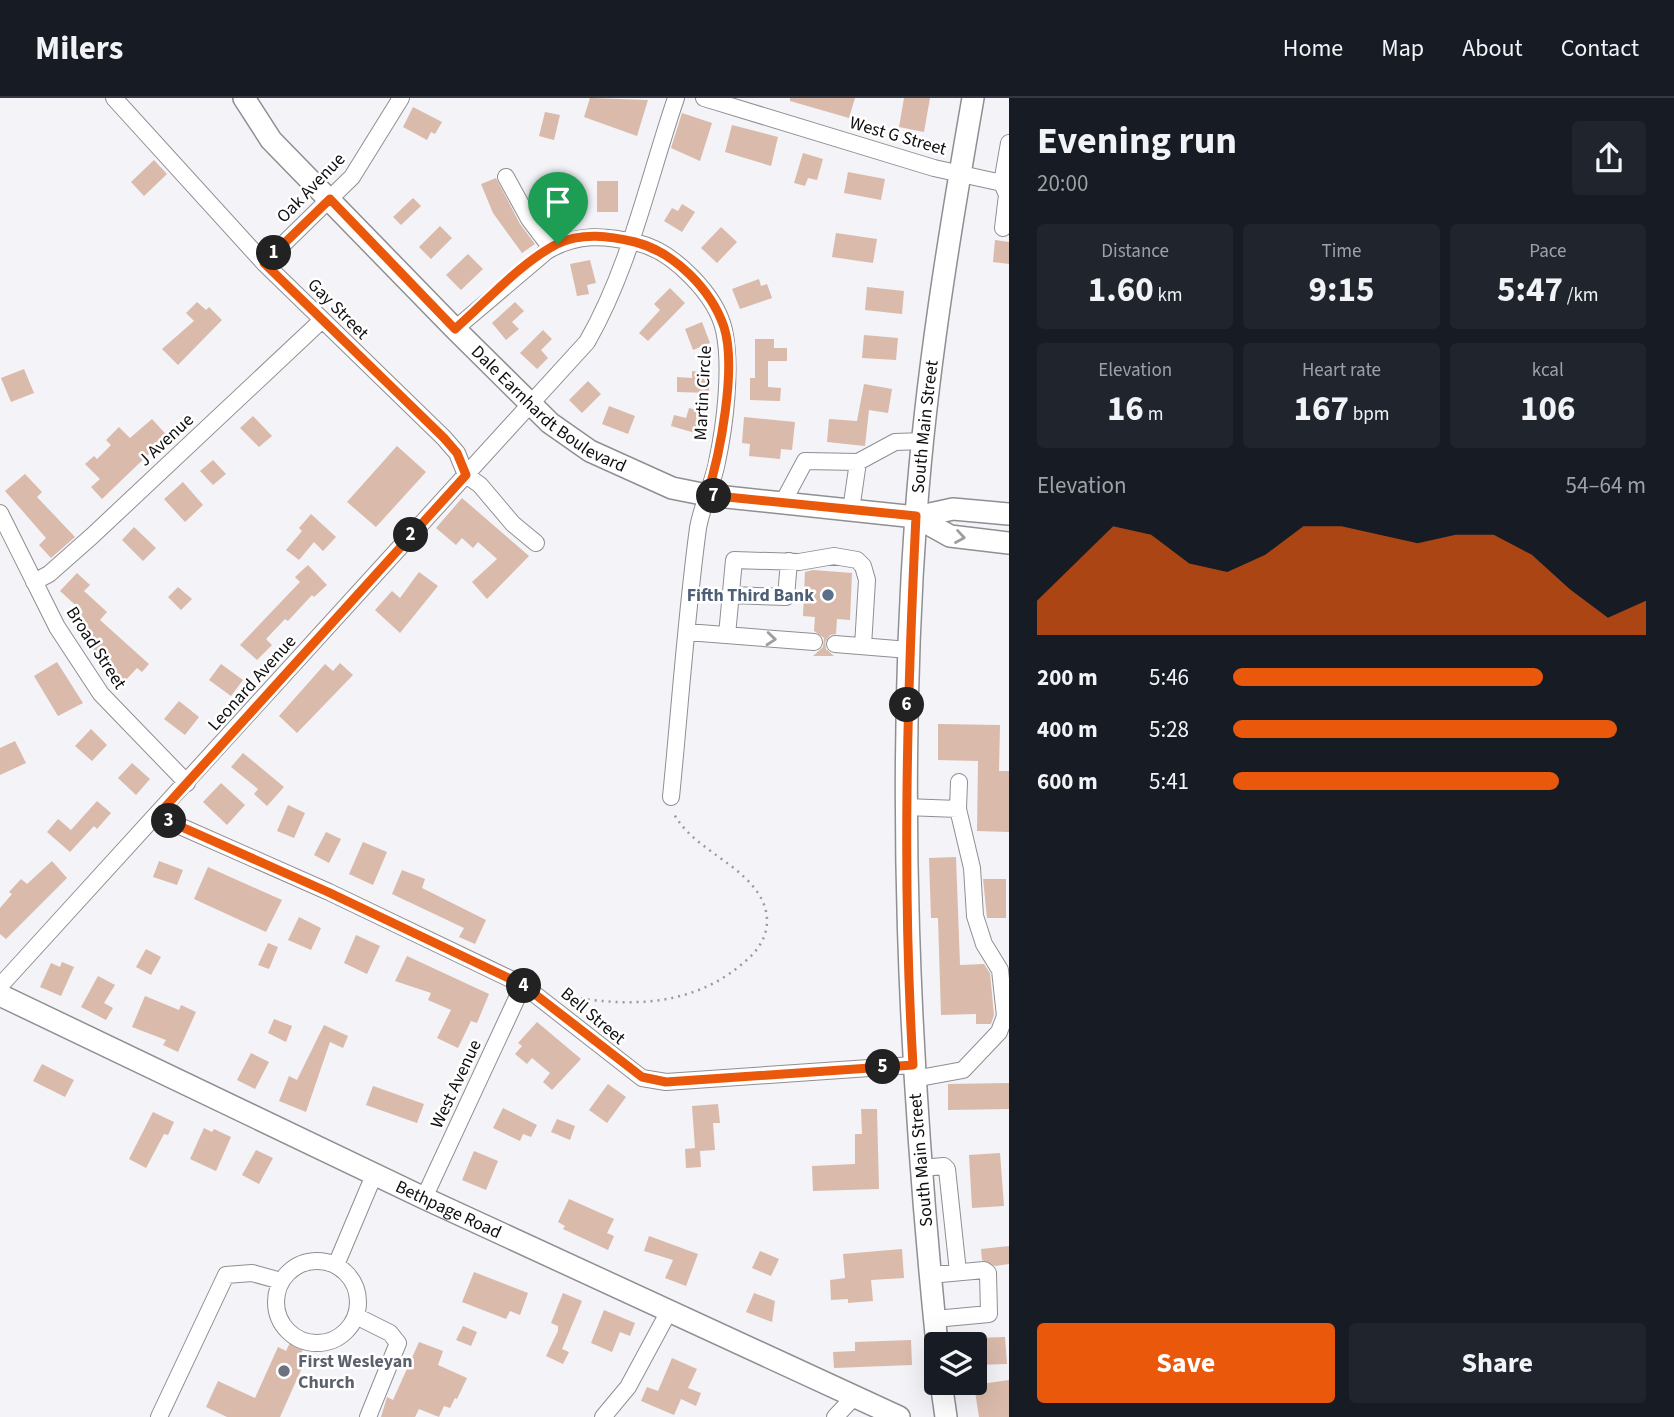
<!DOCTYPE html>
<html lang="en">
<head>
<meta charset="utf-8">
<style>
	body { margin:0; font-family:"Source Sans 3",sans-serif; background:#20242c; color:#f1f3f6; height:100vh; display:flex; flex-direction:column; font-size:26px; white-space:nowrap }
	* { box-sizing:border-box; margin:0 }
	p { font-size:23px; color:#9ea1a6 }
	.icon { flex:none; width:38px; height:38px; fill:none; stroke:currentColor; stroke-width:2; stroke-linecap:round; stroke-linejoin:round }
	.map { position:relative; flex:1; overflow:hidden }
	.details { display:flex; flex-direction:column; background:#171b24; width:665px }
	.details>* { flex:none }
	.tools { position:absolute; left:924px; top:1234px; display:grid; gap:14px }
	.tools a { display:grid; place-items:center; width:63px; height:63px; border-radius:7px; background:#171b24; box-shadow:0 7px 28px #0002; font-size:35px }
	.pin { position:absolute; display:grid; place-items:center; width:60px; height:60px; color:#fff; margin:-72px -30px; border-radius:50% 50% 50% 0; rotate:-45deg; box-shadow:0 0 7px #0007 }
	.pin .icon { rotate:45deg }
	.km { position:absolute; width:35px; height:35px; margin:-18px; border-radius:50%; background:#222; color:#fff; font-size:19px; line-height:35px; text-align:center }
	.round { display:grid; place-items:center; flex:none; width:74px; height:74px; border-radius:7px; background:#20242c }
	.head { display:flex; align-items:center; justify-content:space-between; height:119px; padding:0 28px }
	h1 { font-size:38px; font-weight:700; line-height:52px }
	.figures { display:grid; grid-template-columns:repeat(3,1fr); gap:10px; height:119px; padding:7px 28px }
	.figures div { display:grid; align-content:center; border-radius:7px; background:#20242c; text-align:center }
	.figures b { font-size:35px; font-weight:700 }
	.figures small { font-size:19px; font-weight:400 }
	.figures p { font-size:19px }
	.chart { height:196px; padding:14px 28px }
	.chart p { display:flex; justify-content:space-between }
	.chart svg { width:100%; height:126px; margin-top:7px; fill:#ea580c; opacity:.7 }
	.action { display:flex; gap:14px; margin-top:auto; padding:14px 28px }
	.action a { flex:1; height:80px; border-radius:7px; background:#ea580c; color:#fff; font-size:28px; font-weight:700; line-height:80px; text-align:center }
	.action a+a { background:#20242c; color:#f1f3f6 }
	ul { padding:0 28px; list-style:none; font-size:23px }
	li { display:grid; grid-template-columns:112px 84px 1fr; align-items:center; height:52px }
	li i { height:18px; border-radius:9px; background:#ea580c }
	header { display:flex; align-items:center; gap:42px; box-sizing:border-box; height:98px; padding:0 35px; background:#171b24; border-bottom:2px solid #363941 }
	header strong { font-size:33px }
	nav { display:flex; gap:38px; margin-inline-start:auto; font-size:24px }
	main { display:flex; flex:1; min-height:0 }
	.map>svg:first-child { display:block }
</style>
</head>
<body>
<header>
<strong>Milers</strong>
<nav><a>Home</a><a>Map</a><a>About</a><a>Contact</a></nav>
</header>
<main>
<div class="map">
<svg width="1009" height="1319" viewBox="0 0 1009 1319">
	<rect width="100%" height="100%" fill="#f3f3f8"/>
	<!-- building -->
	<path fill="#dabaaa" d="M590,0l58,2 -11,36 -53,-19z
		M790,0h65l-6,20 -59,-17z
		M904,0h26l-6,34 -25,-5z
		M413,9l29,15 -7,12 -4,-2 -4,8 -24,-13z
		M545,14l15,3 -6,25 -15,-4z
		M682,15l30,10 -12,38 -29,-13z
		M732,27l46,12 -7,29 -46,-14z
		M803,55l20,6 -6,21 -9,-2 -3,8 -11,-3z
		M154,62l13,14 -23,22 -13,-14z
		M848,74l37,7 -4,21 -37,-7z
		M496,80l24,46 15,20 -13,9 -29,-40 -12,-29z
		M597,83h21v31h-21z
		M574,85l6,31 -20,4 -6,-31z
		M413,100l8,8 -20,19 -8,-8z
		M682,106l13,8 -13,20 -18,-11 8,-13 6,3z
		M440,128l12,12 -21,21 -12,-12z
		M721,129l16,15 -20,21 -16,-15z
		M836,135l41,6 -4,24 -41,-6z
		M995,142l14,2v22l-16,-2z
		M468,156l15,15 -22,21 -15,-15z
		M590,162l6,23 -9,2 2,9 -12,2 -7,-32z
		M759,181l2,7 6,-2 5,14 -32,11 -8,-20z
		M867,189l37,4 -2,23 -37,-4z
		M670,190l15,15 -37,38 -9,-8 21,-23 -6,-6z
		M197,204l9,8 3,-3 13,13 -44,45 -16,-16 32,-28 -8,-8z
		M515,204l9,9 -12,11 7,7 -13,11 -14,-17z
		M702,224l8,21 -17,7 -8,-21z
		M543,232l9,9 -11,11 7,8 -11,11 -17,-16z
		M864,237l34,3 -2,22 -34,-2z
		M755,241h19v9h13v13h-19v26l13,1 -1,13 -30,-1v-22h5z
		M24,271l10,24 -23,9 -10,-24z
		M692,273l18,3 -1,19 -32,-1v-15l15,1z
		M588,283l13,13 -19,19 -13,-13z
		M864,286l28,5 -4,24 -19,-3 -4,36 -38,-4 2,-23 28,2z
		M609,308l26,10 -7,18 -26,-10z
		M689,310l19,5 -6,22 -31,-9 3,-11 12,3z
		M253,318l19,20 -13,11 -19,-19z
		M744,319l51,5 -3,28 -11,-1 -1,10 -31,-3 1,-12 -8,-1z
		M152,321l20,22 -8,7 -3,-4 -7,5 -52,50 -11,-12 9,-8 -15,-15 9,-8 3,3 14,-14 -5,-5 13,-13 11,11z
		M397,348l29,26 -50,55 -29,-25z
		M213,362l13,14 -13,11 -13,-14z
		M25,376l17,18 -5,5 38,40 -24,21 -12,-13 7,-7 -41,-47z
		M183,384l20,23 -18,17 -21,-23z
		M462,400l67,58 -42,43 -15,-17 25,-23 -19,-17 -5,6 -11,-10 -6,7 -20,-17z
		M311,416l25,23 -13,14 -9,-9 -15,18 -13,-10 16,-19 -3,-3z
		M134,429l22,21 -13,13 -21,-21z
		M308,467l19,20 -13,12 -2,-2 -24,26 -3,-2 -19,20 6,6 -15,15 -17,-15 60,-63 -5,-5z
		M813,472l39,3 -2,47 -13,-1 -1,15 -6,1 -5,7 1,7 8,7h-21l10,-9 1,-9 -10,-7 1,-14 -12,-1 2,-44z
		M419,474l19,14 -38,47 -25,-23 17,-19 8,7z
		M77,475l13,12 -6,6 23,21 -7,8 49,44 -7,8 -5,-4 -13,14 -32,-34 7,-7 -24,-20 8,-9 -23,-21z
		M178,489l14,12 -11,11 -13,-13z
		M57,564l26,41 -25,13 -24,-40z
		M340,565l13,12 -56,58 -18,-17 46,-52 8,7z
		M221,566l22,16 -12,16 -22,-16z
		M179,603l20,16 -14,18 -21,-16z
		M938,626l62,1 -1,46h10v61l-32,-1 1,-70 -40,-1z
		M91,631l16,16 -15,16 -17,-15z
		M15,643l11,22 -26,12v-27z
		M243,655l41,34 -17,19 -13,-12 4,-5 -27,-22z
		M132,665l18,16 -14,16 -18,-17z
		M221,685l24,22 -18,20 -24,-23z
		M97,703l14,12 -14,16 -3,-3 -24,26 -23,-20 11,-13 13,11z
		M288,707l17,8 -11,25 -17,-7z
		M326,734l15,7 -12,24 -15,-8z
		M363,744l24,10 -14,33 -24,-11z
		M956,759l4,108 24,-1 6,9 4,42 -3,9h-15v-10l-35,1 -3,-97h-7l-2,-60z
		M52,763l15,17 -61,61 -6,-5v-26l12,-14 -3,-2 12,-13 6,5z
		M159,763l24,9 -6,15 -24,-8z
		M208,769l74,33 -16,32 -72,-33z
		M402,772l23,9 -3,9 64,32 -11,24 -16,-7 5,-9 -72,-34z
		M983,781h23v39h-19z
		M299,819l22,11 -10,22 -23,-10z
		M356,837l24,11 -13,28 -23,-11z
		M268,845l10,4 -9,22 -11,-4z
		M146,851l15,8 -10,18 -15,-8z
		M407,858l82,38 -12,29 -6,-2 -13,27 -21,-10 14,-28 -23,-10 3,-7 -36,-12z
		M62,864l12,5 -13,29 -21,-9 11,-24 9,4z
		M98,878l17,9 -11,18 9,5 -7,12 -25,-13z
		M145,898l34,14 2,-5 15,7 -18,40 -15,-7 3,-5 -34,-13z
		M274,921l18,7 -6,16 -18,-9z
		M537,924l44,37 -29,31 -9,-8 7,-9 -18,-15 -5,6 -12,-10 7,-8 -4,-3z
		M324,927l24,11 -5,12 -13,-6 -24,70 -27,-11 10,-25 8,4z
		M251,955l18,9 -14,27 -18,-9z
		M42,966l32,16 -9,17 -32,-16z
		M1009,985v26l-61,1v-26z
		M608,986l18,13 -19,26 -18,-13z
		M373,988l51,18 -7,19 -51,-18z
		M718,1006l2,19h-7l2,27 -15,1 1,16 -15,1 -1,-19 10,-1 -3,-42z
		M503,1010l34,17 -6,12 -8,-3 -3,7 -27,-13z
		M861,1011h16l2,80 -66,2 -1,-25 43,-2v-30h7z
		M153,1014l21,10 -6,13 -4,-1 -18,34 -17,-9z
		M557,1021l18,7 -5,14 -19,-8z
		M204,1030l8,4 2,-3 17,8 -15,34 -26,-12z
		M256,1052l17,8 -14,26 -17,-9z
		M474,1053l24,10 -12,29 -24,-10z
		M1000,1055l4,53 -32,2 -3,-53z
		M569,1101l45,20 -7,14 7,3 -6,14 -45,-21 2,-3 -7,-4z
		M649,1138l49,18 -12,32 -21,-8 8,-18 -29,-9z
		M1009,1148v18l-14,2 -13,-6 -1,-11z
		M902,1151l2,29 -33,2 2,21 -25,2v-4l-17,1 -1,-20 15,-2 -2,-24z
		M760,1153l19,8 -8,17 -19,-8z
		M474,1174l54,21 -8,22 -10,-4 -4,8 -44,-17z
		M563,1195l19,8 -20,48 7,3 -6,12 -17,-8 12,-25v-5l-7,-3z
		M754,1195l21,8 -3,21 -26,-10z
		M604,1212l31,13 -5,13 -10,-4 -8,20 -21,-9z
		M463,1228l14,6 -6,14 -15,-6z
		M295,1234l13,6 -9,20 6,3 -25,56h-53l-21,-10 12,-26 37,17 23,-51 8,4z
		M1005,1239l2,27 -32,1v-27z
		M911,1242l1,25 -78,3 -1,-16 22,-1v-9z
		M419,1244l24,9 -5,14 29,13 -10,21 -2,-1 -5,10 -6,-2 -5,11 -20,-8 -4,8h-34l6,-20 6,3z
		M672,1260l25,11 -9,19 13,5 -5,13 -15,-7 -7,16 -33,-14 6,-14 11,4z
		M1009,1282v37h-30l-5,-32z"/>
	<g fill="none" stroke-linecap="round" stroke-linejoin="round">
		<defs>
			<path id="minor" d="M114,0l150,165 180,175 13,15 9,22 14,10 33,39 23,19
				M704,0l230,70 68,15
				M506,79l23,42 22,29
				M1003,130l4,-33 -5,-12 7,-40
				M264,165l88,-86 49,-79
				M455,231l92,-78c30,-18 58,-16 91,-8 35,8 78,52 86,87 8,37 1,95 -7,132 -4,22 -15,43 -19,66 -12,89 -18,179 -27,269
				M782,406l23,-43 53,1 37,-20 29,-1
				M851,412l7,-48
				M0,415l57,114 44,67 86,89
				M34,484l15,-8 43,-38 229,-215
				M731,497l55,2 3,-36
				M687,534l127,10
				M727,537l7,-75 65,2 35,-6 23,4 6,6 4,14 -4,66
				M835,546l74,6
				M905,709l53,2
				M157,718l172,76 194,93 119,93 24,4 247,-17
				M0,888l587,-644c43,-75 61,-162 89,-244
				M914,981l49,-9 36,-38 6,-16 -5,-46 -16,-26 -9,-28 -3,-48 -14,-59 1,-27
				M921,1070l23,-2 3,3 11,103
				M424,1100l99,-213
				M276 1204a41 41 0 1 1 82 0a41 41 0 1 1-82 0Z
				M336,1167l38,-90
				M930,1177l54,-5 4,3 1,41 -54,5
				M356,1218l34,17 8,10 -30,74
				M159,1319l67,-142 26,-2 29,8
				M603,1319l25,-30 40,-74
				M835,1319l20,-21"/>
			<g id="major">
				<path id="s1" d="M244,0l27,42 184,189 95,94 40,28 82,37 35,7 209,22 37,-8 56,5"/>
				<path d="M916,419l34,19 59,7"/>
				<path id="s2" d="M0,897l424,203 475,219"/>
				<path id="s3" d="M937,1246c-28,-276 -41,-552 -21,-829 10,-139 33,-279 57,-417"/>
				<path d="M941,1284l5,35"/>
			</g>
		</defs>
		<!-- minor casing -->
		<use href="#minor" stroke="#8f8f93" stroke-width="18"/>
		<!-- major casing -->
		<use href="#major" stroke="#8f8f93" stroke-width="24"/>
		<!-- path -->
		<path stroke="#9a9a9e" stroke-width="2.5" stroke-dasharray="2 5" stroke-linecap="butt" d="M560,897c70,13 137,13 191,-39 14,-14 21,-33 12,-54 -18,-39 -71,-52 -90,-90"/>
		<!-- minor -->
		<use href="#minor" stroke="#fff" stroke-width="16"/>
		<!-- major -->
		<use href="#major" stroke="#fff" stroke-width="21"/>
	</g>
	<!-- one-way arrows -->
	<defs><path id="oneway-chevron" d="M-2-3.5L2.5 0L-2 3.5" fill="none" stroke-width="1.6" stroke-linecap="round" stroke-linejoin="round" transform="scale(1.75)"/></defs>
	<g stroke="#9f9f9f">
		<use href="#oneway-chevron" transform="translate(960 439) rotate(9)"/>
		<use href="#oneway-chevron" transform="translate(771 541) rotate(5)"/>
	</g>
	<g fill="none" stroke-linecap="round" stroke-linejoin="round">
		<defs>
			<path id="route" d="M330,101l125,130c32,-28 64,-65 102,-85 25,-12 53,-8 78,-2 39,10 76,47 89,85 13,41 -4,128 -17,168l209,21c-9,184 -14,366 -3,549l-247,17 -24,-5 -119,-92 -195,-93 -171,-76 309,-341 -9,-22 -13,-15 -180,-175z"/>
		</defs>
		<!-- route casing -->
		<use href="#route" stroke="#fff" stroke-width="14"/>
		<!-- route -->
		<use href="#route" stroke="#ea580c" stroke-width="9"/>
	</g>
	<!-- markers -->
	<circle fill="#5c6f8a" stroke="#fff" stroke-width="2.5" cx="828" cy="497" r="7"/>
	<circle fill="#6b7280" stroke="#fff" stroke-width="2.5" cx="284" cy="1273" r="7"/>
	<g text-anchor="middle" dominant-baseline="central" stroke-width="5" stroke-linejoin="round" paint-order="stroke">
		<!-- street labels -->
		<g font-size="18" fill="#0f0f10" stroke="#fff">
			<text transform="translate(898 38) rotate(16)">West G Street</text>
			<text transform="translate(311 90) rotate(-46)">Oak Avenue</text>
			<text transform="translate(338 211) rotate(45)">Gay Street</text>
			<text transform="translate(703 295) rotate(-87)">Martin Circle</text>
			<text stroke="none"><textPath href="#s1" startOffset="438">Dale Earnhardt Boulevard</textPath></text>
			<text stroke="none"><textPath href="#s3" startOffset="919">South Main Street</textPath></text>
			<text transform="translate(166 342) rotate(-43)">J Avenue</text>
			<text transform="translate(96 550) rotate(57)">Broad Street</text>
			<text transform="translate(252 585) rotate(-48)">Leonard Avenue</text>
			<text transform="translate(593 918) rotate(40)">Bell Street</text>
			<text transform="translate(456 986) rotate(-65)">West Avenue</text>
			<text transform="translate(921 1062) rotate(-95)">South Main Street</text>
			<text stroke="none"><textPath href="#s2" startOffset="497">Bethpage Road</textPath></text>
		</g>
		<!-- service labels -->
		<g font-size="18" font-weight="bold" fill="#4e5e75" stroke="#fff" text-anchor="end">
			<text x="814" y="497">Fifth Third Bank</text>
		</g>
		<!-- worship labels -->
		<g font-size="18" font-weight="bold" fill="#5b616d" stroke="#fff" text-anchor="start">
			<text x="298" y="1263">First Wesleyan<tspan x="298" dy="21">Church</tspan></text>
		</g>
	</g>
</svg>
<div class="tools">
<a><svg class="icon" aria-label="layers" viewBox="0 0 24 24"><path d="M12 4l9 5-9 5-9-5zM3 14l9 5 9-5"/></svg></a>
</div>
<div class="pin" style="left:558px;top:146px;background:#1e9e55"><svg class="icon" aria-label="arrive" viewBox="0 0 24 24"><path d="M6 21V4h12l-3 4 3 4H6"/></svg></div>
<b class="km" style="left:274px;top:155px">1</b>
<b class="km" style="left:411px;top:437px">2</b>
<b class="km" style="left:169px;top:723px">3</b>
<b class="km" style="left:524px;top:888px">4</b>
<b class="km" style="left:883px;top:969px">5</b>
<b class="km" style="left:907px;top:607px">6</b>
<b class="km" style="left:714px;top:398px">7</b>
</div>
<section class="details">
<div class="head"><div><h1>Evening run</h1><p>20:00</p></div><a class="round"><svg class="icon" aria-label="share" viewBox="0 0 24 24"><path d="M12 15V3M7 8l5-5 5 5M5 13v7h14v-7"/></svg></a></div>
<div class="figures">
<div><p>Distance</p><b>1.60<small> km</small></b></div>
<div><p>Time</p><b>9:15</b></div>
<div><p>Pace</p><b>5:47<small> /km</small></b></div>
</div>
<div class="figures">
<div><p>Elevation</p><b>16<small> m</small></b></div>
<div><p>Heart rate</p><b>167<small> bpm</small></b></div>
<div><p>kcal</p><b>106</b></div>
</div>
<div class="chart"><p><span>Elevation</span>54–64 m</p>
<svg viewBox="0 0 160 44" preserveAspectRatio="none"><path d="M0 44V32L10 19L20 6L30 9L40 19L50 22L60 16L70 6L80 6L90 9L100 12L110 9L120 9L130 16L140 28L150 38L160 32V44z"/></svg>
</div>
<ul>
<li><b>200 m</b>5:46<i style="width:75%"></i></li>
<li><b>400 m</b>5:28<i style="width:93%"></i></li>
<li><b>600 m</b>5:41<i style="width:79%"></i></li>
</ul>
<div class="action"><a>Save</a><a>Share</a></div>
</section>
</main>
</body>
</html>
